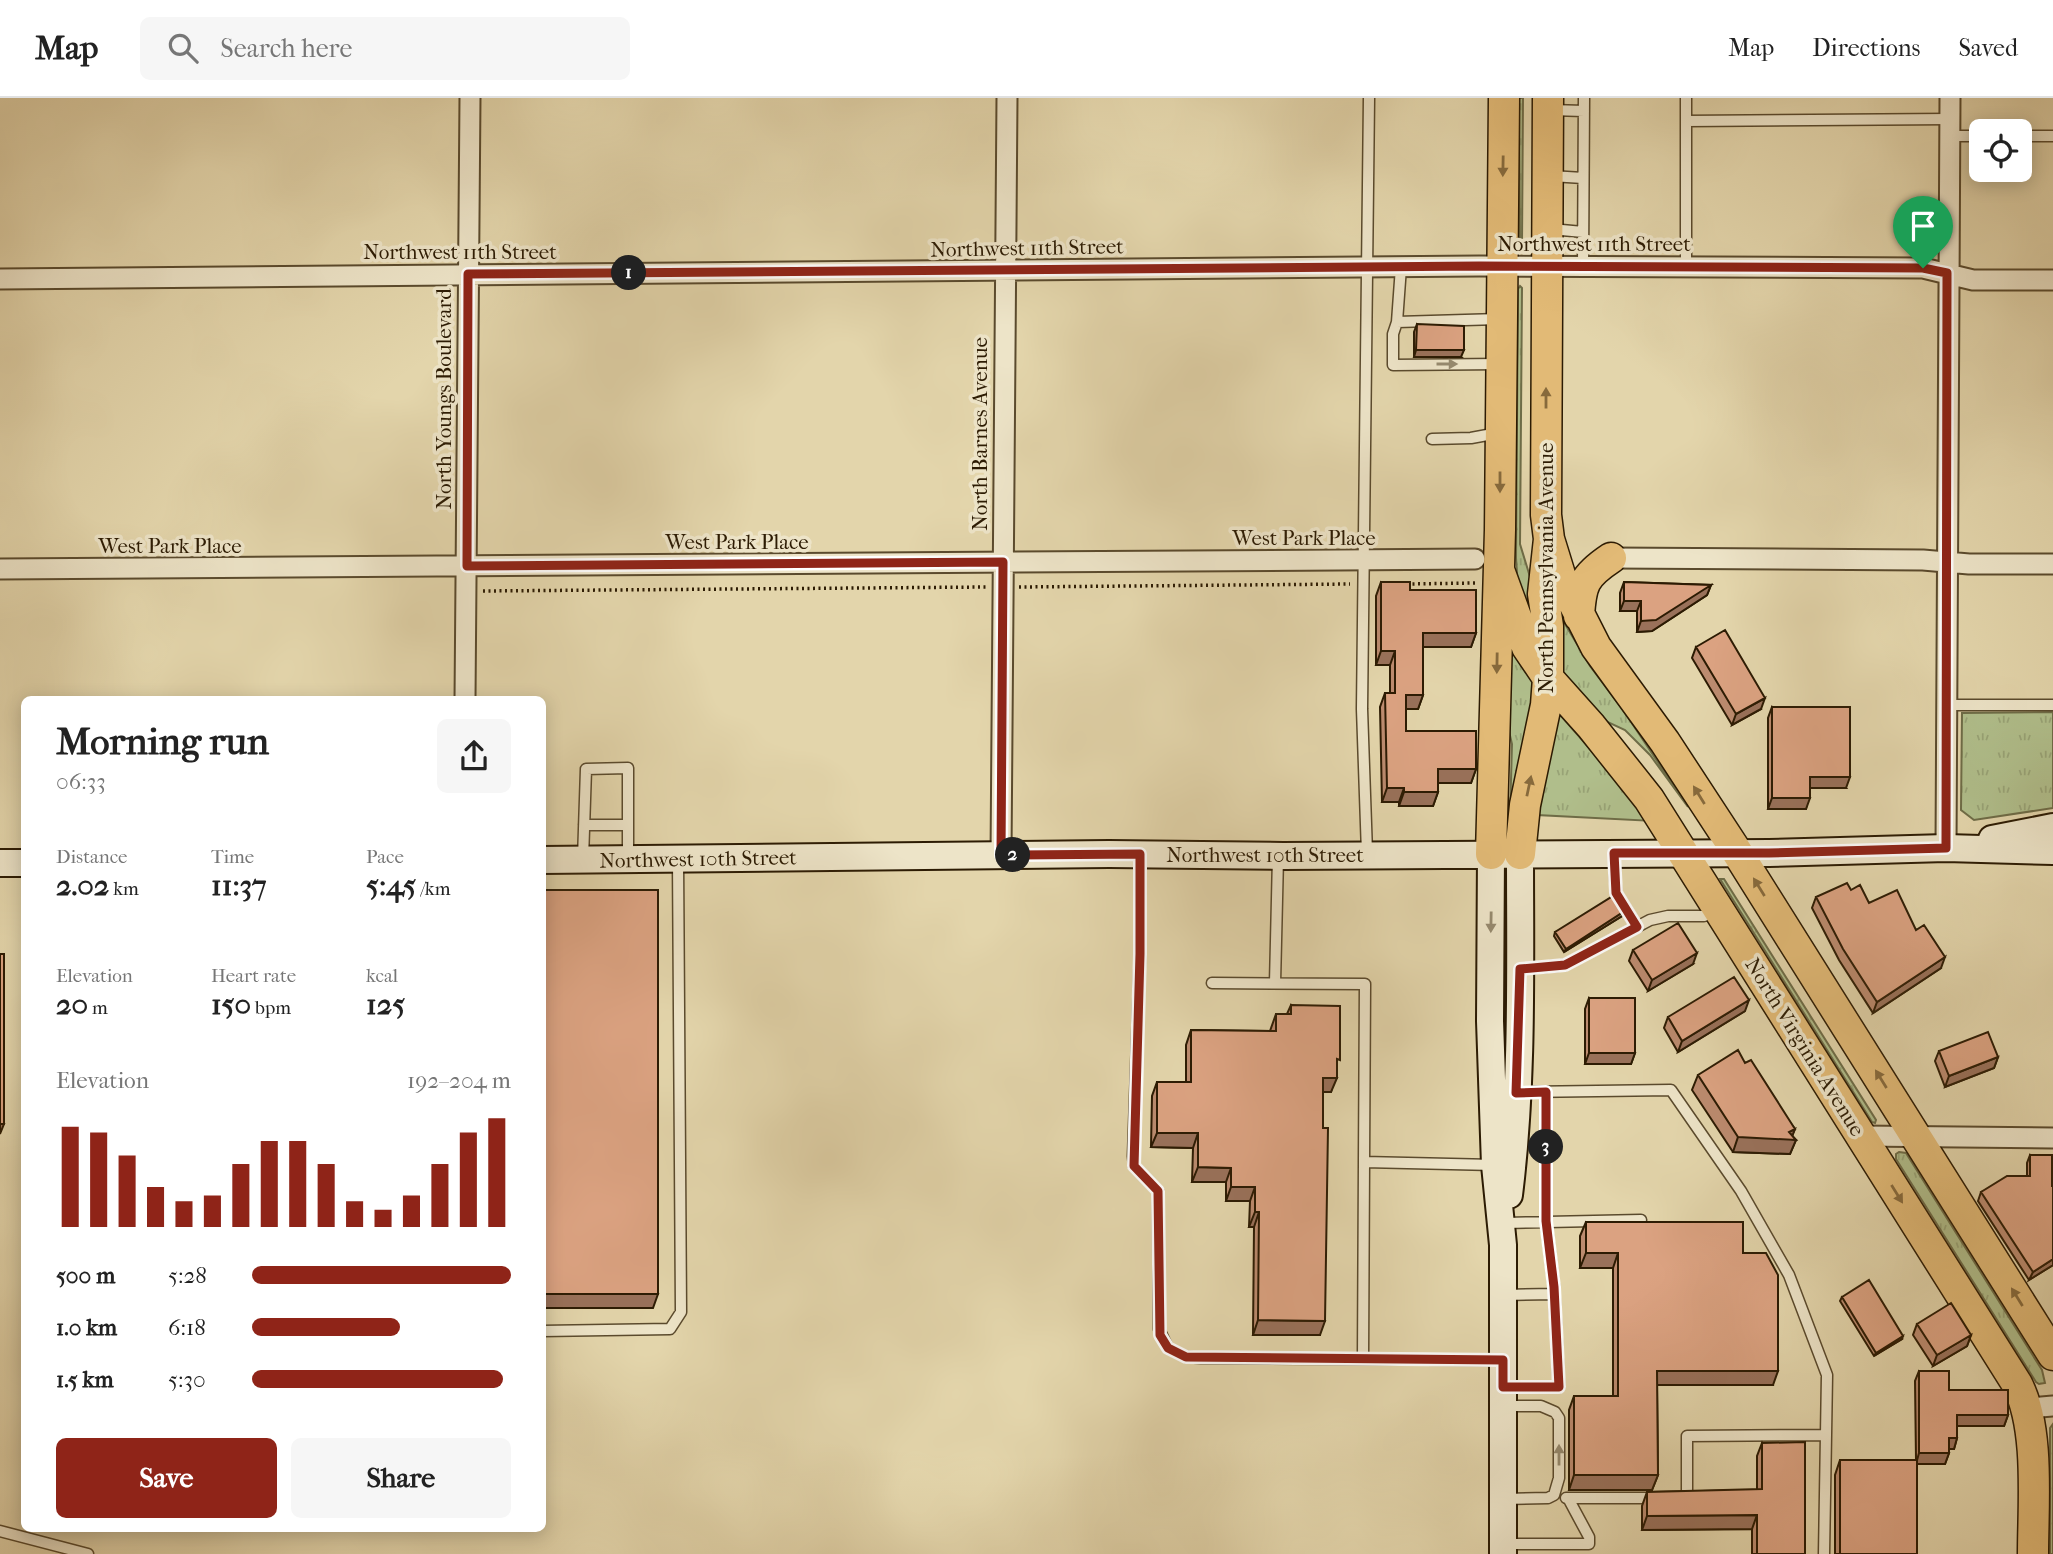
<!DOCTYPE html>
<html lang="en">
<head>
<meta charset="utf-8">
<style>
	body { margin:0; font-family:"IM FELL French Canon",serif; background:#f6f6f6; color:#222; height:100vh; display:flex; flex-direction:column; font-size:26px; white-space:nowrap }
	* { box-sizing:border-box; margin:0 }
	p { font-size:23px; color:#767676 }
	.icon { flex:none; width:38px; height:38px; fill:none; stroke:currentColor; stroke-width:2; stroke-linecap:round; stroke-linejoin:round }
	.map { position:relative; flex:1; overflow:hidden }
	.sheet { position:absolute; left:21px; top:598px; width:525px; height:836px; display:flex; flex-direction:column; background:#fff; border-radius:10px; box-shadow:0 4px 18px #0003 }
	.sheet>* { flex:none }
	.controls { position:absolute; left:1969px; top:21px; display:grid; gap:14px }
	.controls a { display:grid; place-items:center; width:63px; height:63px; border-radius:10px; background:#fff; box-shadow:0 4px 18px #0003; font-size:35px }
	.pin { position:absolute; display:grid; place-items:center; width:60px; height:60px; color:#fff; margin:-72px -30px; border-radius:50% 50% 50% 0; rotate:-45deg; box-shadow:0 0 7px #0007 }
	.pin .icon { rotate:45deg }
	.km { position:absolute; width:35px; height:35px; margin:-18px; border-radius:50%; background:#222; color:#fff; font-size:19px; line-height:35px; text-align:center }
	.round { display:grid; place-items:center; flex:none; width:74px; height:74px; border-radius:10px; background:#f6f6f6 }
	.head { display:flex; align-items:center; justify-content:space-between; height:119px; padding:0 35px }
	h1 { font-size:38px; font-weight:800; line-height:52px }
	.metrics { display:grid; grid-template-columns:repeat(3,1fr); gap:10px; height:119px; padding:7px 35px }
	.metrics div { display:grid; align-content:center }
	.metrics b { font-size:30px; font-weight:800 }
	.metrics small { font-size:19px; font-weight:400 }
	.metrics p { font-size:19px }
	.chart { height:196px; padding:14px 35px }
	.chart p { display:flex; justify-content:space-between }
	.chart svg { width:100%; height:126px; margin-top:7px; stroke:#8f2418; stroke-width:6 }
	.action { display:flex; gap:14px; margin-top:auto; padding:14px 35px }
	.action a { flex:1; height:80px; border-radius:10px; background:#8f2418; color:#fff; font-size:28px; font-weight:800; line-height:80px; text-align:center }
	.action a+a { background:#f6f6f6; color:#222 }
	ul { padding:0 35px; list-style:none; font-size:23px }
	li { display:grid; grid-template-columns:112px 84px 1fr; align-items:center; height:52px }
	li i { height:18px; border-radius:9px; background:#8f2418 }
	header { display:flex; align-items:center; gap:42px; box-sizing:border-box; height:98px; padding:0 35px; background:#fff; border-bottom:2px solid #e0e0e0 }
	header strong { font-size:33px }
	nav { display:flex; gap:38px; margin-inline-start:auto; font-size:24px }
	.search { width:490px; height:63px; background:#f6f6f6; display:flex; align-items:center; gap:18px; box-sizing:border-box; padding:0 24px; border-radius:10px; color:#767676; font-size:26px }
	.map>svg:first-child { display:block }
</style>
</head>
<body>
<header>
<strong>Map</strong>
<div class="search"><svg class="icon" aria-label="search" viewBox="0 0 24 24"><circle cx="10" cy="10" r="6"/><path d="M15 15l6 6"/></svg>Search here</div>
<nav><a>Map</a><a>Directions</a><a>Saved</a></nav>
</header>
<div class="map">
<svg width="2053" height="1456" viewBox="0 0 2053 1456">
	<defs>
		<pattern id="grass-tufts" width="24" height="20" patternUnits="userSpaceOnUse" patternTransform="scale(1.75)"><rect width="24" height="20" fill="#b0be8b"/><path d="M3 7l-1-3M5 7V3M7 7l1-3M15 17l-1-3M17 17v-4M19 17l1-3" fill="none" stroke="#98a376"/></pattern>
	</defs>
	<rect width="100%" height="100%" fill="#e3d5ab"/>
	<filter id="stains"><feTurbulence type="fractalNoise" baseFrequency=".00286" numOctaves="4"/><feColorMatrix values="0 0 0 0 .2 0 0 0 0 .09 0 0 0 0 .02 0 0 0 .5 -.17"/></filter>
	<radialGradient id="worn" r=".72"><stop offset=".6" stop-color="#630" stop-opacity="0"/><stop offset="1" stop-color="#630" stop-opacity=".3"/></radialGradient>
	<!-- grass -->
	<path fill="url(#grass-tufts)" stroke="#6e6c47" stroke-width="2" d="M1519,0h4l-1,147 -2,3z
		M1520,188l2,2 -2,256 14,46 5,53 -21,-55 -2,-30 2,-269z
		M1562,521l28,47 33,44 65,97 -38,-52 -25,-25 -24,-11 -38,-35z
		M1507,534l32,50 -29,133 2,-71 -7,-30z
		M1555,611l98,112 -116,-6z
		M2053,614v96l-79,12 -13,-10 1,-97z
		M1720,781h4l152,241 -1,3 -3,-1z
		M1899,1054l7,1 136,217 3,13 -6,1 -3,-2 -140,-223v-5z
		M2053,1326v130h-3v-126z"/>
	<g fill="none" stroke-linecap="round" stroke-linejoin="round">
		<defs>
			<path id="lane" d="M1686,0v169
				M1551,12l33,1
				M1686,23l264,-2
				M1949,38h32
				M2020,38h33
				M1551,78l32,2
				M1551,131l32,3
				M1583,168l1,-168
				M1401,169l-4,55 102,-3
				M1397,224l-4,12v31l107,-1
				M1432,341l39,-1 27,-5
				M1946,607h107
				M584,727h44
				M1367,755l-5,-144 7,-611
				M1140,756v100l-7,202 1,10 24,25 1,138 9,19 18,9 15,1 301,2
				M1614,758l2,37 21,34
				M583,761l3,-90 42,-1v90
				M1521,871l44,-4 85,-45 18,-4h36l13,-5
				M1212,885l153,1 -1,178 130,3
				M1275,885l3,-126
				M1520,994l151,-2 70,101 48,84 38,100 -3,179
				M1506,1125l135,-3
				M1504,1197l50,-1
				M542,1233l128,-2 11,-17 -3,-452
				M1363,1261l1,-197
				M1505,1289h54l-5,-100 -8,-66v-129
				M1568,1400h87
				M1504,1401l44,-1 6,-3 5,-17v-60l-4,-6 -14,-6h-36
				M1681,1401h6v-63l139,-1
				M0,1433l88,23
				M1504,1446h85v-7l-21,-39h-2"/>
			<path id="street" d="M0,181l1479,-13 444,2 50,12h80
				M1611,460l312,2 46,4h84
				M0,471l1475,-10
				M465,602l5,-602
				M1946,750l4,-750
				M1001,757l6,-757
				M1861,1038l192,2
				M2028,1310l25,-2"/>
			<path id="secondary" d="M1992,741l61,-12
				M1491,756l-1,167 5,144 8,80v309
				M542,762l567,-6 174,2 486,-3 177,-5 107,3
				M0,765h24
				M1509,1097c14,-113 11,-228 11,-341"/>
			<path id="primary" d="M1549,441l12,39 35,69 69,95 72,110 316,503
				M1499,472l28,77 21,31 43,48 58,73 368,585c23,44 16,120 16,170
				M1579,518c2,-32 5,-40 32,-58
				M1491,756l9,-324 4,-432
				M1520,756l5,-49 21,-100 2,-27v-52l-5,-32 6,-55 -3,-24 2,-417"/>
		</defs>
		<!-- lane casing -->
		<use href="#lane" stroke="#5a4a2d" stroke-width="13"/>
		<!-- street casing -->
		<use href="#street" stroke="#5a4a2d" stroke-width="23"/>
		<!-- secondary casing -->
		<use href="#secondary" stroke="#2c1b03" stroke-width="30"/>
		<!-- primary casing -->
		<use href="#primary" stroke="#2c1b03" stroke-width="33"/>
		<!-- path -->
		<path stroke="#2c1b03" stroke-width="3.5" stroke-dasharray="2 3.5" stroke-linecap="butt" d="M1407,486l69,-1
			M1019,489l331,-3
			M483,493l503,-4"/>
		<!-- lane -->
		<use href="#lane" stroke="#ede4c8" stroke-width="10"/>
		<!-- street -->
		<use href="#street" stroke="#ede4c8" stroke-width="19"/>
		<!-- secondary -->
		<use href="#secondary" stroke="#ede4c8" stroke-width="26"/>
		<!-- primary -->
		<use href="#primary" stroke="#e2ba76" stroke-width="30"/>
	</g>
	<!-- wall -->
	<path fill="#bc8b6f" stroke="#2c1b03" stroke-width="2" d="M1417,226l44,33h-47v-25z
		M1381,484l29,8 66,43 -5,14h-48v48l-5,14h-12v22l70,38 -5,14h-33v9l-5,14h-34v-4h-17l-2,-95 5,-14h5v-28h-14v-69z
		M1624,484l87,3 -4,10 -55,36 -15,1v-21h-17v-18z
		M1696,549l65,62 -29,16 -40,-67z
		M1772,609l74,81h-36l-4,21h-38v-91z
		M1851,792l18,13 47,27 25,38 -68,45 -34,-53 -27,-52 4,-11z
		M1623,814l-1,4 -58,36 -10,-16 1,-4z
		M1633,852l60,14 -45,27 -19,-30z
		M1589,900l46,55 -4,11h-46v-55z
		M1291,907l46,64 -6,23h-8l-3,243h-67l1,-108h-5l1,-26h-24v-19h-34l1,-34 -42,-1 1,-51 5,-14h29v-37l5,-15 79,1 6,-17h11z
		M1745,913l-67,41 -14,-24 4,-11z
		M1939,953l59,6 -4,11 -49,19 -10,-26z
		M1745,965l50,66 -3,7 4,4 -6,14 -57,-2 -41,-62 6,-15z
		M2030,1057l22,31 1,79 -24,15 -51,-79 3,-9 46,-16v-13z
		M1586,1124l157,31 30,132h-116l1,90 -6,15h-83v-80l5,-14h39v-128h-33v-32z
		M1842,1199l60,42 -28,17 -34,-55z
		M1917,1226l54,11 -4,11 -34,20 -20,-31z
		M1919,1273l30,19 59,25 -4,11h-47v12l-3,11h-5v4l-4,11h-28v90h-82v-79l5,-15h76l-1,-79z
		M1762,1345l43,111h-53v-25l-110,1v-24l5,-14 110,-2v-34z"/>
	<!-- shaded-wall -->
	<path fill="#99715a" stroke="#2c1b03" stroke-width="2" d="M1416,252h48l-3,7h-47z
		M1711,487l-4,10 -55,36 -15,1 4,-11z
		M1624,503h17l-4,10h-17z
		M1423,535h53l-5,14h-53z
		M1381,553h14l-5,14h-14z
		M1406,597h17l-5,14h-17z
		M1765,600l-4,11 -29,16 4,-11z
		M1438,671h38l-5,14h-38z
		M1810,679h40l-4,11h-40z
		M1387,690h17l-5,14h-17z
		M1404,694h34l-5,14h-34z
		M1772,700h38l-4,11h-38z
		M1623,814l-1,4 -58,36 2,-3z
		M1697,855l-4,11 -45,27 4,-11z
		M1945,859l-4,11 -68,45 4,-11z
		M1749,902l-4,11 -67,41 4,-11z
		M1589,955h46l-4,11h-46z
		M1998,959l-4,11 -49,19 4,-11z
		M1323,980h14l-6,14h-13z
		M0,1026h4l-4,10z
		M1795,1031l-4,10 5,1 -6,14 -57,-2 5,-15 51,-5z
		M1157,1035h41l-5,15 -42,-1z
		M1198,1069l33,1 -5,14h-34z
		M1231,1089h24l-5,14h-24z
		M1255,1114h4l-5,15h-5z
		M1586,1155h32l-5,15h-33z
		M2053,1161v6l-24,15 4,-8z
		M542,1196h116l-5,14h-111z
		M1258,1222l67,1 -5,14h-67z
		M1971,1237l-4,11 -34,20 4,-11z
		M1903,1238l-1,3 -28,17 2,-3z
		M1657,1273h121l-5,14h-121z
		M1957,1317h51l-4,11h-51z
		M1949,1340h8l-3,11h-9z
		M1919,1355h30l-4,11h-29z
		M1574,1377h84l-6,15h-83z
		M1757,1417l-5,14 -110,1 5,-14z"/>
	<!-- building -->
	<path fill="#dba281" stroke="#2c1b03" stroke-width="2" d="M1417,226l47,2v24h-48z
		M1381,484h29v8h66v43h-53v62h-17v36h70v38h-38v23h-34v-4h-17l-2,-95h10v-42h-14z
		M1624,484l87,3 -55,35 -15,1v-20h-17z
		M1725,532l40,68 -29,16 -40,-67z
		M1772,609h78v70h-40v21h-38z
		M1847,785l4,7 9,-5 9,18 28,-13 19,40 8,-5 21,32 -68,45 -34,-53 -27,-52z
		M542,792h116v404h-116z
		M1613,798l10,16 -57,37 -11,-17z
		M1678,825l19,30 -45,27 -19,-30z
		M0,856h4v170h-4z
		M1734,879l15,23 -67,41 -14,-24z
		M1589,900h46v55h-46z
		M1291,907l49,1v54l-3,-1v19h-14v50h5l-3,193 -67,-1 1,-108h-4v-25h-24v-19l-33,-1v-34h-41v-51h34v-52l85,1v-17h15z
		M1988,934l10,25 -49,19 -10,-25z
		M1738,952l7,13 6,-3 44,69 -6,3 7,8 -58,-3 -40,-62z
		M2030,1057h22v31h1v73l-20,13 -52,-80 26,-16h23z
		M1586,1124h157v31h23l12,22v96h-121l1,104h-84v-79h44v-143h-32z
		M1869,1182l34,56 -27,17 -34,-56z
		M1951,1205l20,32 -34,20 -20,-31z
		M1919,1273h30v19h59v25h-51v23h-8v15h-30z
		M1805,1344v112h-48v-39l-110,1v-24l115,-3v-46z
		M1840,1362h77v94h-77z"/>
	<!-- one-way arrows -->
	<defs><path id="oneway-solid" d="M-6-.8H1V-3.2L6.5 0L1 3.2V.8H-6Z" transform="scale(1.75)"/></defs>
	<g fill="#876a3c">
		<use href="#oneway-solid" transform="translate(1503 68) rotate(91)"/>
		<use href="#oneway-solid" transform="translate(1546 300) rotate(-90)"/>
		<use href="#oneway-solid" transform="translate(1500 384) rotate(90)"/>
		<use href="#oneway-solid" transform="translate(1497 565) rotate(91)"/>
		<use href="#oneway-solid" transform="translate(1529 688) rotate(-78)"/>
		<use href="#oneway-solid" transform="translate(1699 697) rotate(-122)"/>
		<use href="#oneway-solid" transform="translate(1759 789) rotate(-122)"/>
		<use href="#oneway-solid" transform="translate(1881 981) rotate(-122)"/>
		<use href="#oneway-solid" transform="translate(1897 1096) rotate(58)"/>
		<use href="#oneway-solid" transform="translate(2017 1199) rotate(-122)"/>
	</g>
	<g fill="#968a6f">
		<use href="#oneway-solid" transform="translate(1447 266)"/>
		<use href="#oneway-solid" transform="translate(1491 824) rotate(91)"/>
		<use href="#oneway-solid" transform="translate(1559 1357) rotate(-90)"/>
	</g>
	<g fill="none" stroke-linecap="round" stroke-linejoin="round">
		<defs>
			<path id="route" d="M1479,168l444,2 24,5 -1,575 -177,5h-155l2,40 21,34 -72,38 -45,4 -4,124 30,-1v129l8,66 5,100h-56v-27l-317,-3 -18,-9 -8,-13 -2,-144 -24,-25 6,-212v-100l-139,1 2,-293 -536,4 1,-292z"/>
		</defs>
		<!-- route casing -->
		<use href="#route" stroke="#fff" stroke-width="14"/>
		<!-- route -->
		<use href="#route" stroke="#8f2418" stroke-width="9"/>
	</g>
	<g text-anchor="middle" dominant-baseline="central" stroke-width="7" stroke-linejoin="round" paint-order="stroke">
		<!-- street labels -->
		<g font-size="21" fill="#2c1b03" stroke="#ede4c8">
			<text x="1594" y="146">Northwest 11th Street</text>
			<text transform="translate(1027 150) rotate(-1)">Northwest 11th Street</text>
			<text x="460" y="154">Northwest 11th Street</text>
			<text transform="translate(444 301) rotate(-90)">North Youngs Boulevard</text>
			<text transform="translate(980 336) rotate(-90)">North Barnes Avenue</text>
			<text x="1304" y="440">West Park Place</text>
			<text x="737" y="444">West Park Place</text>
			<text x="170" y="448">West Park Place</text>
			<text transform="translate(1546 470) rotate(-90)">North Pennsylvania Avenue</text>
			<text x="1265" y="757">Northwest 10th Street</text>
			<text transform="translate(698 761) rotate(-1)">Northwest 10th Street</text>
			<text transform="translate(1805 949) rotate(58)">North Virginia Avenue</text>
		</g>
	</g>
	<rect width="100%" height="100%" filter="url(#stains)"/>
	<rect width="100%" height="100%" fill="url(#worn)"/>
</svg>
<div class="controls">
<a><svg class="icon" aria-label="locate" viewBox="0 0 24 24"><circle cx="12" cy="12" r="6"/><path d="M12 2v4M12 18v4M2 12h4M18 12h4"/></svg></a>
</div>
<div class="pin" style="left:1923px;top:170px;background:#1e9e55"><svg class="icon" aria-label="arrive" viewBox="0 0 24 24"><path d="M6 21V4h12l-3 4 3 4H6"/></svg></div>
<b class="km" style="left:629px;top:175px">1</b>
<b class="km" style="left:1013px;top:757px">2</b>
<b class="km" style="left:1546px;top:1049px">3</b>
<section class="sheet">
<div class="head"><div><h1>Morning run</h1><p>06:33</p></div><a class="round"><svg class="icon" aria-label="share" viewBox="0 0 24 24"><path d="M12 15V3M7 8l5-5 5 5M5 13v7h14v-7"/></svg></a></div>
<div class="metrics">
<div><p>Distance</p><b>2.02<small> km</small></b></div>
<div><p>Time</p><b>11:37</b></div>
<div><p>Pace</p><b>5:45<small> /km</small></b></div>
</div>
<div class="metrics">
<div><p>Elevation</p><b>20<small> m</small></b></div>
<div><p>Heart rate</p><b>150<small> bpm</small></b></div>
<div><p>kcal</p><b>125</b></div>
</div>
<div class="chart"><p><span>Elevation</span>192–204 m</p>
<svg viewBox="0 0 160 44" preserveAspectRatio="none"><path d="M5 44V9M15 44V11M25 44V19M35 44V30M45 44V35M55 44V33M65 44V22M75 44V14M85 44V14M95 44V22M105 44V35M115 44V38M125 44V33M135 44V22M145 44V11M155 44V6"/></svg>
</div>
<ul>
<li><b>500 m</b>5:28<i style="width:100%"></i></li>
<li><b>1.0 km</b>6:18<i style="width:57%"></i></li>
<li><b>1.5 km</b>5:30<i style="width:97%"></i></li>
</ul>
<div class="action"><a>Save</a><a>Share</a></div>
</section>
</div>
</body>
</html>
